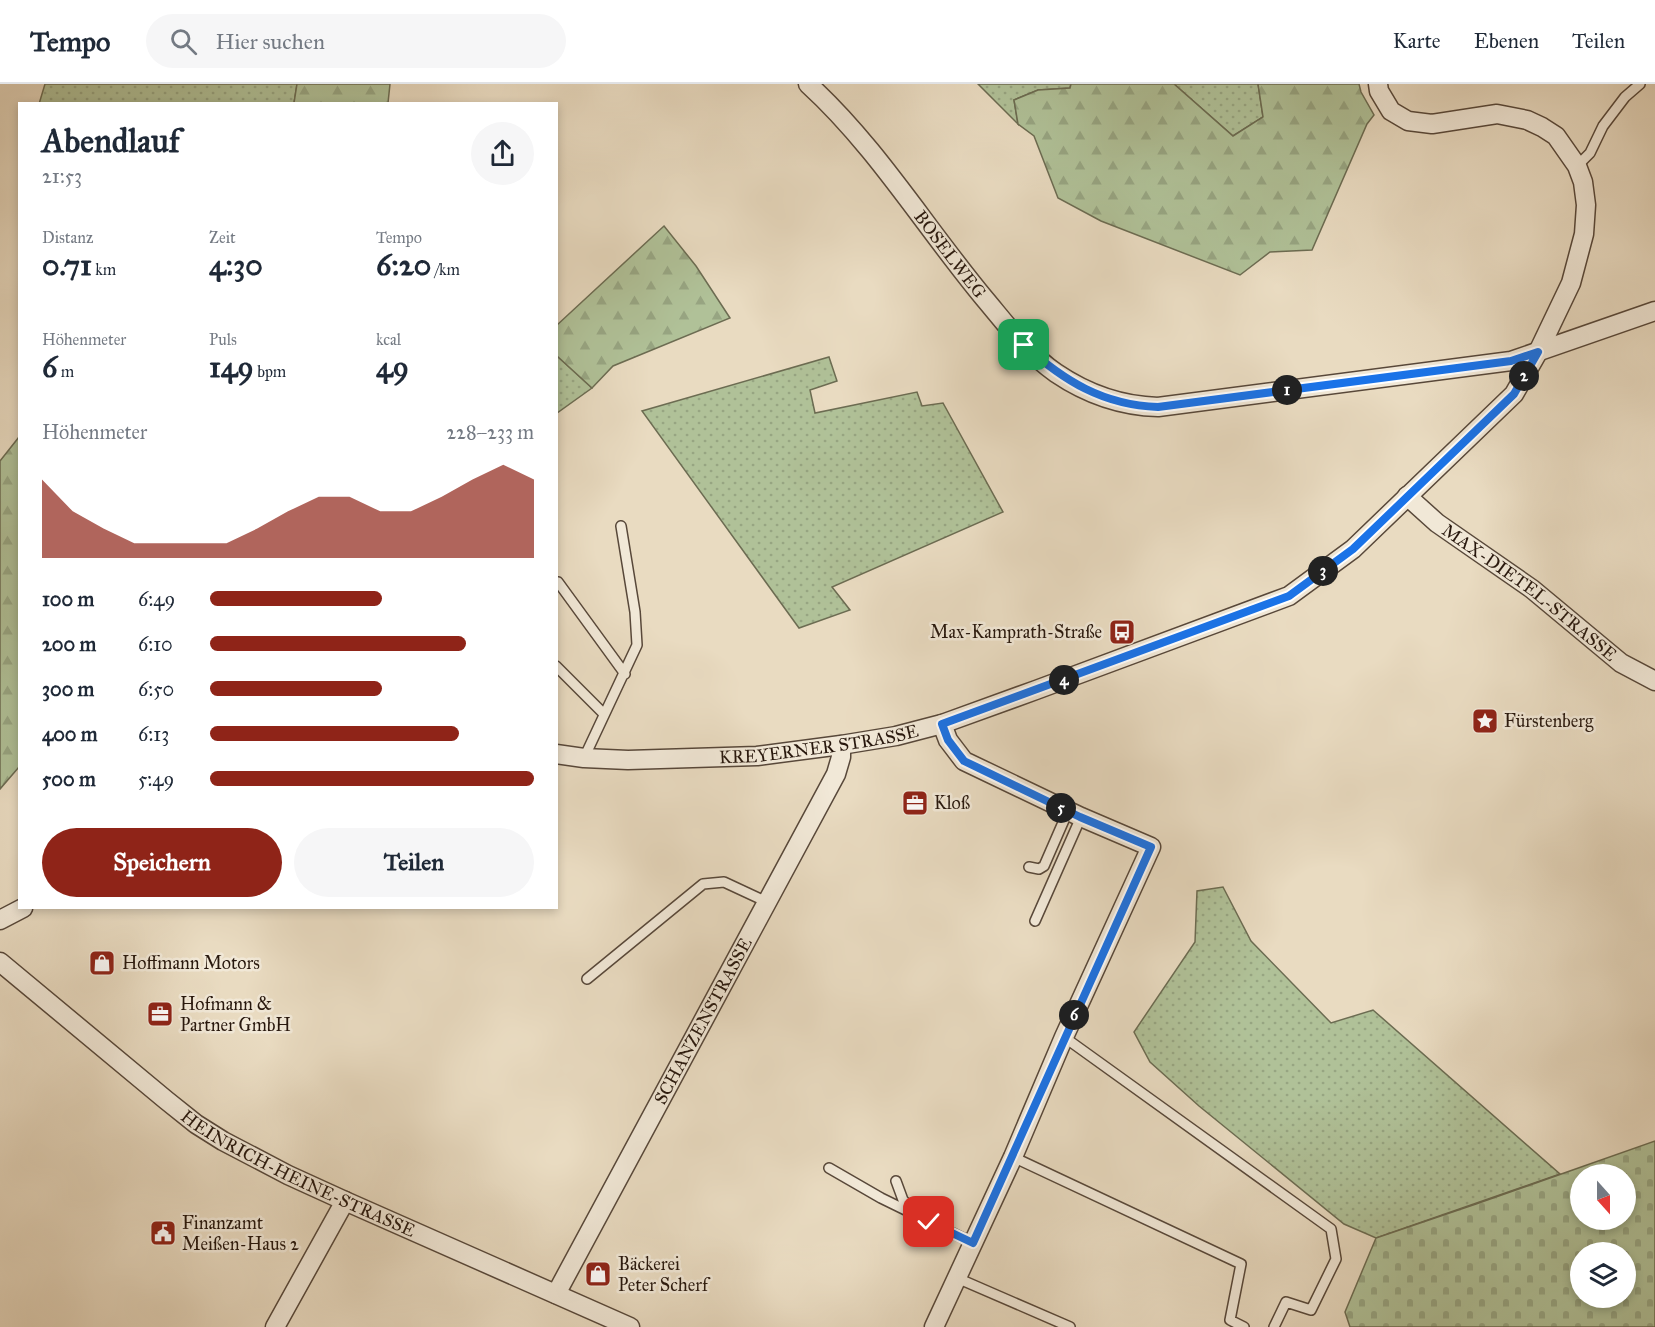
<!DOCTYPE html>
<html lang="de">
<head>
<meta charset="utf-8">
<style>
	body { margin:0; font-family:"IM FELL Great Primer",serif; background:#f6f6f7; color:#1f2937; height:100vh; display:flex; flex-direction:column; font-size:22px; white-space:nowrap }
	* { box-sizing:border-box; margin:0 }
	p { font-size:20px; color:#747a83 }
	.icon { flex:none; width:33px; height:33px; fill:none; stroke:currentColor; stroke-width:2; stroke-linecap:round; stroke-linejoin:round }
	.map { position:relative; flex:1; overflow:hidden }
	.sheet { position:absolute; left:18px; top:18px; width:540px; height:807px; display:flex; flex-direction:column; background:#fff; border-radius:0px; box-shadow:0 3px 9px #0003 }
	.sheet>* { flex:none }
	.needle { width:39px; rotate:159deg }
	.controls { position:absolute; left:1570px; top:1080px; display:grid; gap:12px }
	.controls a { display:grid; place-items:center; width:66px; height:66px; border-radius:50%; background:#fff; box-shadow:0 3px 9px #0003; font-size:30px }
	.pin { position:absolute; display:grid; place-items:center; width:51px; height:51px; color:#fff; margin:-26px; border-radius:12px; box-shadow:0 3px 9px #0006 }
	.km { position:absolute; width:30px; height:30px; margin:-15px; border-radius:50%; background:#222; color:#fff; font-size:16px; line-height:30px; text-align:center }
	.round { display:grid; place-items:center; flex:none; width:63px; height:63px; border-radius:32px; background:#f6f6f7 }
	.headline { display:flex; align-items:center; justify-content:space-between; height:102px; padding:0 24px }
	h1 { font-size:33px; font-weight:700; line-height:45px }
	.metrics { display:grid; grid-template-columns:repeat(3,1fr); gap:9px; height:102px; padding:6px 24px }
	.metrics div { display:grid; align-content:center }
	.metrics b { font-size:30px; font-weight:700 }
	.metrics small { font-size:16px; font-weight:400 }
	.metrics p { font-size:16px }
	.chart { height:168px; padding:12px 24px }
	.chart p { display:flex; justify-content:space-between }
	.chart svg { width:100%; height:108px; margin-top:6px; fill:#8f2418; opacity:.7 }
	.button { display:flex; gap:12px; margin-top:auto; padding:12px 24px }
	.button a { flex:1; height:69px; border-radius:36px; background:#8f2418; color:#fff; font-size:24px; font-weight:700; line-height:69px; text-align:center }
	.button a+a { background:#f6f6f7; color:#1f2937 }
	ul { padding:0 24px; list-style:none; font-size:20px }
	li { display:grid; grid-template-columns:96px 72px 1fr; align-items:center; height:45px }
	li i { height:15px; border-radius:8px; background:#8f2418 }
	header { display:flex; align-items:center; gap:36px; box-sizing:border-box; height:84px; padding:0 30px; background:#fff; border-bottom:2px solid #e0e1e3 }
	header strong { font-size:28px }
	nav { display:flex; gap:33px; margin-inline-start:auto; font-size:21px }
	.search { width:420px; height:54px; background:#f6f6f7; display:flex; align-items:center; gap:15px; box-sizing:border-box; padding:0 21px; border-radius:33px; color:#747a83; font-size:22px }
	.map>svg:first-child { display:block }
</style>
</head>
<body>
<header>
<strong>Tempo</strong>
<div class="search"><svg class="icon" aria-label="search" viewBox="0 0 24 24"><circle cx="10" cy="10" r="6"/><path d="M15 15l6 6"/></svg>Hier suchen</div>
<nav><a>Karte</a><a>Ebenen</a><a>Teilen</a></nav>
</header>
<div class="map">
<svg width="1655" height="1243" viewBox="0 0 1655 1243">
	<defs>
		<pattern id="grass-dots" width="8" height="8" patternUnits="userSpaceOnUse" patternTransform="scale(1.5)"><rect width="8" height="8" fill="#b0c198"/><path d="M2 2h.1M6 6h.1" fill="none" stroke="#97a582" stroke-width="1.8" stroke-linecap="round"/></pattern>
		<pattern id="forest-firs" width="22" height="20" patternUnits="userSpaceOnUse" patternTransform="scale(1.5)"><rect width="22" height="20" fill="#b0c198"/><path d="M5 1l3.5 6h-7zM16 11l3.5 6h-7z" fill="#97a582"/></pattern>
		<pattern id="cemetery-stones" width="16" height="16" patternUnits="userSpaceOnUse" patternTransform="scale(1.5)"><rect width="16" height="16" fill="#b0c198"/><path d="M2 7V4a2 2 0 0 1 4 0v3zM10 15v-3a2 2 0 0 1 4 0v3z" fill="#97a582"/></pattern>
	</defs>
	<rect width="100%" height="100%" fill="#e9dbc1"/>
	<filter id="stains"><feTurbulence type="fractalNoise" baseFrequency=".00333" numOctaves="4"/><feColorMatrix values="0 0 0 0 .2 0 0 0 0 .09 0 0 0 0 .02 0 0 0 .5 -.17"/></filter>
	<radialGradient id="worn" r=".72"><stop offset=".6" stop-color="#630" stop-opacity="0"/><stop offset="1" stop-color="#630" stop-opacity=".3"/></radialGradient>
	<!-- grass -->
	<path fill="url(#grass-dots)" stroke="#6c6c52" stroke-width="1.5" d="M45,0h252l-3,19 -255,1z
		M978,0h93l-1,4 -32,2 -24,10 4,24z
		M1174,0h84l5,33 -30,19z
		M557,272l35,32 -35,25z
		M829,273l8,24 -27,9 5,23 102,-21 5,14 21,-3 60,109 -171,75 18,23 -51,18 -157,-217z
		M1223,803l28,54 80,82 42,-13 187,164 -184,64 -32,-14 -145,-118 -49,-44 -16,-30 61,-90 2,-51z"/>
	<!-- forest -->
	<path fill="url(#forest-firs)" stroke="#6c6c52" stroke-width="1.5" d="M297,0h93l-2,19h-94z
		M1071,0h103l59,52 30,-19 -5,-33h101l2,8 13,23 -7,9 -55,126 -42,2 -30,23 -139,-54 -43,-23 -24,-62 -16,-12 -4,-24 24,-10 32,-2z
		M664,142l32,40 34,52 -117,48 -21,22 -35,-32v-31z
		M19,353v330l-19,22v-328z"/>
	<!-- cemetery -->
	<path fill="url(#cemetery-stones)" stroke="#6c6c52" stroke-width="1.5" fill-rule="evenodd" d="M1655,1057v186h-305l-5,-15 31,-74 100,-34zM1581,1090h45v46h-45zM1581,1168h45v46h-45z"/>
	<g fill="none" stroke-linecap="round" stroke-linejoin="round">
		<defs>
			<path id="service" d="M1577,82l13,-13 13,-27 22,-29 15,-13
				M558,498l67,92
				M556,582l48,48
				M584,674l53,-113 -2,-33 -14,-86
				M1029,783l10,2 5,-3 24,-55
				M1035,837l46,-104
				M587,895l116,-95 21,-2 43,20
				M1064,953l267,192 5,30 -25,51 -25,-8 -12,25
				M1013,1073l228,107 -11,56 14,7
				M829,1084l52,30 92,45
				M896,1097l7,19 10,10
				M957,1194l113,49"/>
			<g id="minor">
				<path id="s1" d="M808,0c68,62 117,143 176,214 22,26 43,55 72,75 31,21 65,33 102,34l353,-46 144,-50"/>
				<path id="s2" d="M1407,412l30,27 95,66 89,74 34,18"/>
				<path id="s3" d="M556,670l28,4 44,2 129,-4 84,-11 55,-9 46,-12 94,-34 253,-94 64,-47 161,-155 24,-42 33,-69 13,-49 2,-29 -3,-23 -6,-16 -21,-30 -14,-9 -15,-7 -30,-6 -65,10 -24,-3 -17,-10 -12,-20 -1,-7"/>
				<path d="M0,836l23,-12"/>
				<path id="s4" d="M0,878l166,138 30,24 27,17 65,34 57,26 285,126"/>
				<path id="s5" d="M556,1210l280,-520 5,-17v-12"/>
				<path d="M275,1243l70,-126"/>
				<path d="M934,1243l79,-170 51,-120 87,-190 -70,-30 -117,-56 -16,-21 -6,-16"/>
			</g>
		</defs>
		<!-- service casing -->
		<use href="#service" stroke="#58483a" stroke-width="12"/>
		<!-- minor casing -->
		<use href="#minor" stroke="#58483a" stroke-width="21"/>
		<!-- service -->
		<use href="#service" stroke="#f1e8d7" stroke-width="9"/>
		<!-- minor -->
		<use href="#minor" stroke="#f1e8d7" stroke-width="18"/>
	</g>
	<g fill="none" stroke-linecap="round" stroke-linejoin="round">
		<defs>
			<path id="route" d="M929,1138l44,21 178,-396 -71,-30 -116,-56 -16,-21 -6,-16 347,-128 64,-47 161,-155 24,-42 -27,9 -353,46c-55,-2 -94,-26 -134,-62"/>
		</defs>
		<!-- route casing -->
		<use href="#route" stroke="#fff" stroke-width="12"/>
		<!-- route -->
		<use href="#route" stroke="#1a73e8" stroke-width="8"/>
	</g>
	<!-- icons -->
	<defs>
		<symbol id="bus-square" viewBox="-11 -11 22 22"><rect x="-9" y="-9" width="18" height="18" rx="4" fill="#8f2418" stroke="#f1e8d7"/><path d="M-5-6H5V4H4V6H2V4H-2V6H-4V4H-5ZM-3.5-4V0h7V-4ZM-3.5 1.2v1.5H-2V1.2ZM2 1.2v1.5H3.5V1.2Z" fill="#fff"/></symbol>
		<symbol id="sight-square" viewBox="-11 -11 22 22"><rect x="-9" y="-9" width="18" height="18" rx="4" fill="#8f2418" stroke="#f1e8d7"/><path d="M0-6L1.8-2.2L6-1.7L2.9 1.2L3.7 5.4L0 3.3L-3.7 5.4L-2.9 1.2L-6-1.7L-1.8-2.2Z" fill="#fff"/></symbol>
		<symbol id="office-square" viewBox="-11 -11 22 22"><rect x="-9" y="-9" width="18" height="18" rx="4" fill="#8f2418" stroke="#f1e8d7"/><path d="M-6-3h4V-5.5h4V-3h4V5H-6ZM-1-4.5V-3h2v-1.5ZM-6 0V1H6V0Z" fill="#fff"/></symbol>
		<symbol id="shop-square" viewBox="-11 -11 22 22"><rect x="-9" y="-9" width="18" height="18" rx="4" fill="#8f2418" stroke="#f1e8d7"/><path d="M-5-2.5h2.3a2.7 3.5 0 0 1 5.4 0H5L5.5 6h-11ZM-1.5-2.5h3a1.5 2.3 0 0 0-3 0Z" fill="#fff"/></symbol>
		<symbol id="civic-square" viewBox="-11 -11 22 22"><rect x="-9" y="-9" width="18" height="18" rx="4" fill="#8f2418" stroke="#f1e8d7"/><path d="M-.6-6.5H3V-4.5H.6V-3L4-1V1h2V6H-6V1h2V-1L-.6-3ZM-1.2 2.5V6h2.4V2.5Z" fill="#fff"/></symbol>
	</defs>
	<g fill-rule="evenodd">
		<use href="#bus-square" x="1107" y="533" width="30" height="30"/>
		<use href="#sight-square" x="1470" y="622" width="30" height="30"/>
		<use href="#office-square" x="900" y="704" width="30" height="30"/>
		<use href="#shop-square" x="87" y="864" width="30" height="30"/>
		<use href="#office-square" x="145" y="915" width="30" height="30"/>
		<use href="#civic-square" x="148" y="1134" width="30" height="30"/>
		<use href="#shop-square" x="583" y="1175" width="30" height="30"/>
	</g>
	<g text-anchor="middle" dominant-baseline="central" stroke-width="5" stroke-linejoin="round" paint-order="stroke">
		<!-- street labels -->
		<g font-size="18" fill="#27170d" stroke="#f1e8d7">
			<text stroke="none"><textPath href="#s1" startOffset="222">BOSELWEG</textPath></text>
			<text stroke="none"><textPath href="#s2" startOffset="156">MAX-DIETEL-STRASSE</textPath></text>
			<text stroke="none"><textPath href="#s3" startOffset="264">KREYERNER STRASSE</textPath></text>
			<text stroke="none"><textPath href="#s5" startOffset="310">SCHANZENSTRASSE</textPath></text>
			<text stroke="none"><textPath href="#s4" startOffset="368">HEINRICH-HEINE-STRASSE</textPath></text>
		</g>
		<!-- poi labels -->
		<g font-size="18" fill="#27170d" stroke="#f1e8d7" text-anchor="start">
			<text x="1102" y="548" text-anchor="end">Max-Kamprath-Straße</text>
			<text x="1504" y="637">Fürstenberg</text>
			<text x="934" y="719">Kloß</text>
			<text x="122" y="879">Hoffmann Motors</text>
			<text x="180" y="920">Hofmann &amp;<tspan x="180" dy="21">Partner GmbH</tspan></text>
			<text x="182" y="1139">Finanzamt<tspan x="182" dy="21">Meißen-Haus 2</tspan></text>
			<text x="618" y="1180">Bäckerei<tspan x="618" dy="21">Peter Scherf</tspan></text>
		</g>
	</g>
	<rect width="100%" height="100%" filter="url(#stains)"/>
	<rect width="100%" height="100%" fill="url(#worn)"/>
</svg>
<div class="controls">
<a><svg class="needle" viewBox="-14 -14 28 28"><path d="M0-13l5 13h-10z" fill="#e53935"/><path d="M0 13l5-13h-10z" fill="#747a83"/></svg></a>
<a><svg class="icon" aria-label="layers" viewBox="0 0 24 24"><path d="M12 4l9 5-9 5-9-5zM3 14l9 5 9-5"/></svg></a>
</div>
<div class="pin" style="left:1024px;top:261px;background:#1e9e55"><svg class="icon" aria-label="arrive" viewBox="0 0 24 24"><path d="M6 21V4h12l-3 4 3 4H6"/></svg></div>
<div class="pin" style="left:929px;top:1138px;background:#d93025"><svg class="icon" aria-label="check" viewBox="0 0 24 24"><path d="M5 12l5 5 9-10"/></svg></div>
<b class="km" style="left:1287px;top:306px">1</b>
<b class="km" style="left:1524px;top:292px">2</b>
<b class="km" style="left:1323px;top:487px">3</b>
<b class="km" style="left:1064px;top:596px">4</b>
<b class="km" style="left:1061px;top:724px">5</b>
<b class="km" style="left:1074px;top:931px">6</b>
<section class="sheet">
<div class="headline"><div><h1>Abendlauf</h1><p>21:53</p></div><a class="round"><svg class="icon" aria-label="share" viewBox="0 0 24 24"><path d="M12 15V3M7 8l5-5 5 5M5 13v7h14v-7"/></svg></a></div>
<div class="metrics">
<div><p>Distanz</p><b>0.71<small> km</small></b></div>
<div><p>Zeit</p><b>4:30</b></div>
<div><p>Tempo</p><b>6:20<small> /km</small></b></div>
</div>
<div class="metrics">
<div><p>Höhenmeter</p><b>6<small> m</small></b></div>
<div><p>Puls</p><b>149<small> bpm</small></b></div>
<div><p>kcal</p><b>49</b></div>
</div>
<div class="chart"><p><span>Höhenmeter</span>228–233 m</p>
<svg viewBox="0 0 160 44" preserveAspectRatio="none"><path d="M0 44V12L10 25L20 32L30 38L40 38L50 38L60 38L70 32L80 25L90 19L100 19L110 25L120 25L130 19L140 12L150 6L160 12V44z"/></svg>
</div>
<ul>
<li><b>100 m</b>6:49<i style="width:53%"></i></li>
<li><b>200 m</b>6:10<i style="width:79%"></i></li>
<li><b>300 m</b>6:50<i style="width:53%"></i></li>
<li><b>400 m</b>6:13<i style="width:77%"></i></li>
<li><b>500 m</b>5:49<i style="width:100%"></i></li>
</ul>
<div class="button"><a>Speichern</a><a>Teilen</a></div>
</section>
</div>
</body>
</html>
